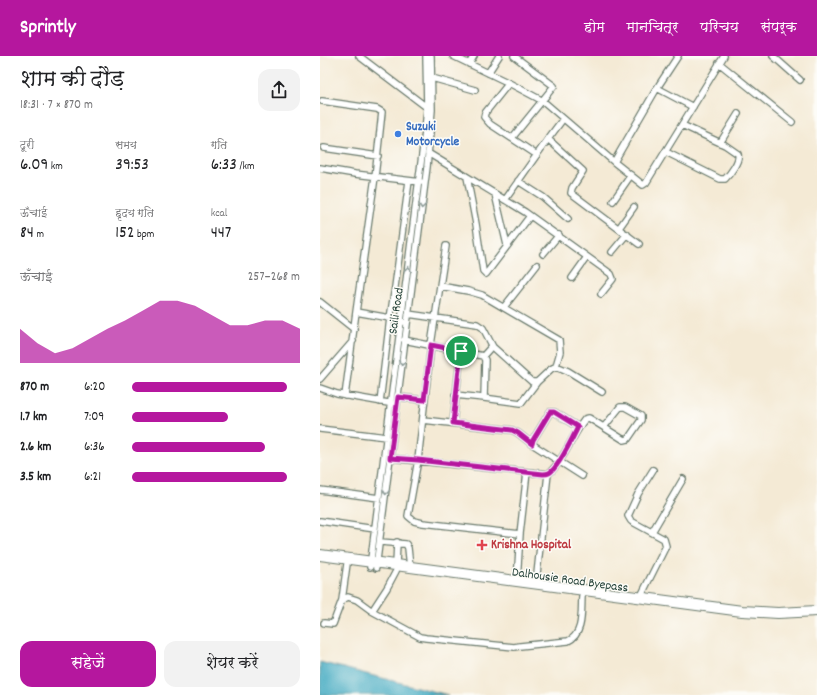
<!DOCTYPE html>
<html lang="hi">
<head>
<meta charset="utf-8">
<style>
	body { margin:0; font-family:Dekko,"Playpen Sans Deva",sans-serif; background:#f2f2f2; color:#202124; height:100vh; display:flex; flex-direction:column; font-size:15px; white-space:nowrap }
	* { box-sizing:border-box; margin:0 }
	p { font-size:13px; color:#757577 }
	.icon { flex:none; width:22px; height:22px; fill:none; stroke:currentColor; stroke-width:2; stroke-linecap:round; stroke-linejoin:round }
	.map { position:relative; flex:1; overflow:hidden }
	.panel { display:flex; flex-direction:column; background:#fff; width:320px }
	.panel>* { flex:none }
	.pin { position:absolute; display:grid; place-items:center; width:34px; height:34px; color:#fff; margin:-17px; border:2px solid #fff; border-radius:50%; box-shadow:0 1px 4px #0007 }
	.round { display:grid; place-items:center; flex:none; width:42px; height:42px; border-radius:12px; background:#f2f2f2 }
	.summary { display:flex; align-items:center; justify-content:space-between; height:68px; padding:0 20px }
	h1 { font-size:22px; font-weight:600; line-height:30px }
	.metrics { display:grid; grid-template-columns:repeat(3,1fr); gap:6px; height:68px; padding:4px 20px }
	.metrics div { display:grid; align-content:center }
	.metrics b { font-size:17px; font-weight:600 }
	.metrics small { font-size:11px; font-weight:400 }
	.metrics p { font-size:11px }
	.chart { height:112px; padding:8px 20px }
	.chart p { display:flex; justify-content:space-between }
	.chart svg { width:100%; height:72px; margin-top:4px; fill:#b5179e; opacity:.7 }
	.primary-button { display:flex; gap:8px; margin-top:auto; padding:8px 20px }
	.primary-button a { flex:1; height:46px; border-radius:12px; background:#b5179e; color:#fff; font-size:16px; font-weight:600; line-height:46px; text-align:center }
	.primary-button a+a { background:#f2f2f2; color:#202124 }
	ul { padding:0 20px; list-style:none; font-size:13px }
	li { display:grid; grid-template-columns:64px 48px 1fr; align-items:center; height:30px }
	li i { height:10px; border-radius:5px; background:#b5179e }
	header { display:flex; align-items:center; gap:24px; box-sizing:border-box; height:56px; padding:0 20px; background:#b5179e; color:#fff }
	header strong { font-size:19px }
	nav { display:flex; gap:22px; margin-inline-start:auto; font-size:14px }
	main { display:flex; flex:1; min-height:0 }
	.map>svg:first-child { display:block }
</style>
</head>
<body>
<header>
<strong>Sprintly</strong>
<nav><a>होम</a><a>मानचित्र</a><a>परिचय</a><a>संपर्क</a></nav>
</header>
<main>
<section class="panel">
<div class="summary"><div><h1>शाम की दौड़</h1><p>18:31 · 7 × 870 m</p></div><a class="round"><svg class="icon" aria-label="share" viewBox="0 0 24 24"><path d="M12 15V3M7 8l5-5 5 5M5 13v7h14v-7"/></svg></a></div>
<div class="metrics">
<div><p>दूरी</p><b>6.09<small> km</small></b></div>
<div><p>समय</p><b>39:53</b></div>
<div><p>गति</p><b>6:33<small> /km</small></b></div>
</div>
<div class="metrics">
<div><p>ऊँचाई</p><b>84<small> m</small></b></div>
<div><p>हृदय गति</p><b>152<small> bpm</small></b></div>
<div><p>kcal</p><b>447</b></div>
</div>
<div class="chart"><p><span>ऊँचाई</span>257–268 m</p>
<svg viewBox="0 0 160 44" preserveAspectRatio="none"><path d="M0 44V23L10 32L20 38L30 35L40 29L50 23L60 18L70 12L80 6L90 6L100 9L110 15L120 21L130 21L140 18L150 18L160 23V44z"/></svg>
</div>
<ul>
<li><b>870 m</b>6:20<i style="width:92%"></i></li>
<li><b>1.7 km</b>7:09<i style="width:57%"></i></li>
<li><b>2.6 km</b>6:36<i style="width:79%"></i></li>
<li><b>3.5 km</b>6:21<i style="width:92%"></i></li>
</ul>
<div class="primary-button"><a>सहेजें</a><a>शेयर करें</a></div>
</section>
<div class="map">
<svg width="497" height="639" viewBox="0 0 497 639">
	<rect width="100%" height="100%" fill="#fdfcf7"/>
	<filter id="ink" filterUnits="userSpaceOnUse"><feTurbulence type="fractalNoise" baseFrequency=".025" numOctaves="2"/><feDisplacementMap in="SourceGraphic" scale="8" xChannelSelector="R" yChannelSelector="G"/><feConvolveMatrix kernelMatrix="1 2 1 2 8 2 1 2 1" color-interpolation-filters="sRGB"/></filter>
	<filter id="wash" filterUnits="userSpaceOnUse"><feTurbulence type="fractalNoise" baseFrequency=".012" numOctaves="4" result="noise"/><feDisplacementMap in="SourceGraphic" scale="16" xChannelSelector="R" yChannelSelector="G"/><feGaussianBlur stdDeviation="0.9" result="paint"/><feColorMatrix in="noise" values="0 0 0 0 0 0 0 0 0 0 0 0 0 0 0 0 0 1.4 0 .05"/><feComposite in="paint" operator="in"/></filter>
	<g filter="url(#wash)">
		<rect width="100%" height="100%" fill="#f4ead5"/>
		<!-- water -->
		<path fill="#41a9c1" stroke="#30737a" d="M0,606l128,33h-128z"/>
	</g>
	<g filter="url(#ink)">
		<g fill="none" stroke-linecap="round" stroke-linejoin="round">
			<defs>
				<path id="street" d="M39,0l70,53
					M133,0l56,27 34,18 71,61 29,23 3,-2 78,-127
					M453,0l27,24
					M399,7l73,59
					M149,8l5,-8
					M168,17l11,-17
					M112,22l43,12
					M189,27l-24,30 -1,4 6,7 47,31
					M337,32l21,-32
					M2,45l55,8 5,3 -7,65 -19,135 -11,84
					M192,82l42,-52 -40,-30
					M228,83l35,32 -11,17 -1,5 68,51
					M400,87l18,-29
					M4,92l54,8
					M346,96l54,27h5c5,-5 15,-18 13,-25l-13,-9 -43,-20
					M108,97l97,59 86,62 2,5 -12,15
					M294,106l43,-74 36,19
					M0,112l35,6 66,8
					M147,121l9,47 7,47 3,3 44,-58
					M198,125l25,16 25,22
					M175,138l12,51
					M185,144l43,-61 15,-20
					M293,145l18,-26
					M299,172l15,-21
					M126,190l-15,99 -13,115 -10,56 6,5 9,2 97,11
					M292,196l15,-18
					M223,198l16,-19
					M252,222l15,-21
					M120,230l28,5 14,4 77,45 1,12 -4,14
					M0,246l34,27
					M184,251l33,-42
					M36,256l34,6 13,4
					M88,258l69,10 6,4 10,19 39,35h5l14,-13 5,-3 12,5 34,21
					M84,284l79,16 2,4 -1,38 -29,-3
					M163,300l9,-10
					M0,323l33,-38
					M0,332l17,6 57,10
					M78,341l26,3
					M164,342l37,5 16,-21
					M60,346l10,-84 5,-31 14,-106
					M103,364l89,10 6,3 14,11
					M133,367l8,-72
					M258,371l-24,-15h-4l-17,28 -1,4 50,32
					M0,373l67,8
					M70,402l158,16c16,-13 24,-39 37,-55l4,-1 35,22 4,-1 13,-19v-4l-16,-9h-5l-16,20
					M0,434l59,8
					M0,465l55,8
					M332,476l31,-53
					M60,486l26,2 2,4 2,19
					M76,509l1,-23
					M50,511l55,-436 2,-23 -1,-52
					M56,512l51,-401 5,-57 -1,-54
					M197,525l3,-47 7,-62
					M216,527l12,-109
					M320,542l26,-52 -2,-7 -33,-18 -3,-5 10,-22 15,-24
					M22,544l5,-36
					M52,555l15,-23 9,-17
					M4,567l9,1 9,-24 6,-3 9,3 15,11 48,26 6,1 88,9 6,-1 48,-5c16,-7 13,-30 14,-45"/>
				<path id="highway" d="M0,499l422,56 36,2 39,-2"/>
			</defs>
			<!-- street casing -->
			<use href="#street" stroke="#6a7a6c" stroke-width="8"/>
			<!-- highway casing -->
			<use href="#highway" stroke="#6a7a6c" stroke-width="12"/>
			<!-- street -->
			<use href="#street" stroke="#fff" stroke-width="5.5"/>
			<!-- highway -->
			<use href="#highway" stroke="#fff" stroke-width="10"/>
		</g>
		<!-- one-way arrows -->
		<defs><path id="oneway-chevron" d="M-2-3.5L2.5 0L-2 3.5" fill="none" stroke-width="1.6" stroke-linecap="round" stroke-linejoin="round"/></defs>
		<g stroke="#8f9e9a">
			<use href="#oneway-chevron" transform="translate(102 150) rotate(97)"/>
			<use href="#oneway-chevron" transform="translate(88 213) rotate(-83)"/>
			<use href="#oneway-chevron" transform="translate(82 307) rotate(96)"/>
			<use href="#oneway-chevron" transform="translate(66 436) rotate(97)"/>
		</g>
	</g>
	<g fill="none" stroke-linecap="round" stroke-linejoin="round" filter="url(#ink)">
		<defs>
			<path id="route" d="M111,289l30,6 -8,72 59,7 6,3 14,11 1,-4 17,-28h4l24,15c-5,10 -20,42 -29,46 -2,1 -4,1 -6,1l-125,-14 -28,-2 8,-61 26,3z"/>
		</defs>
		<!-- route casing -->
		<use href="#route" stroke="#fff" stroke-width="8"/>
		<!-- route -->
		<use href="#route" stroke="#b5179e" stroke-width="5"/>
	</g>
	<!-- markers -->
	<circle fill="#3f7fe0" stroke="#fdfcf7" stroke-width="1.5" cx="78" cy="78" r="4"/>
	<path fill="#e0444e" stroke="#fdfcf7" stroke-width="1.5" d="M160 483h4v4h4v4h-4v4h-4v-4h-4v-4h4z"/>
	<g text-anchor="middle" dominant-baseline="central" stroke-width="3" stroke-linejoin="round" paint-order="stroke">
		<!-- shop labels -->
		<g font-size="13" font-weight="bold" fill="#366cbe" stroke="#fdfcf7" text-anchor="start">
			<text x="86" y="71">Suzuki<tspan x="86" dy="15">Motorcycle</tspan></text>
		</g>
		<!-- street labels -->
		<g font-size="13" fill="#1f3d34" stroke="#fdfcf7">
			<text transform="translate(77 255) rotate(-82)">Saili Road</text>
			<text transform="translate(250 525) rotate(8)">Dalhousie Road Byepass</text>
		</g>
		<!-- health labels -->
		<g font-size="13" font-weight="bold" fill="#be3a42" stroke="#fdfcf7" text-anchor="start">
			<text x="171" y="489">Krishna Hospital</text>
		</g>
	</g>
</svg>
<div class="pin" style="left:141px;top:295px;background:#1e9e55"><svg class="icon" aria-label="arrive" viewBox="0 0 24 24"><path d="M6 21V4h12l-3 4 3 4H6"/></svg></div>
</div>
</main>
</body>
</html>
